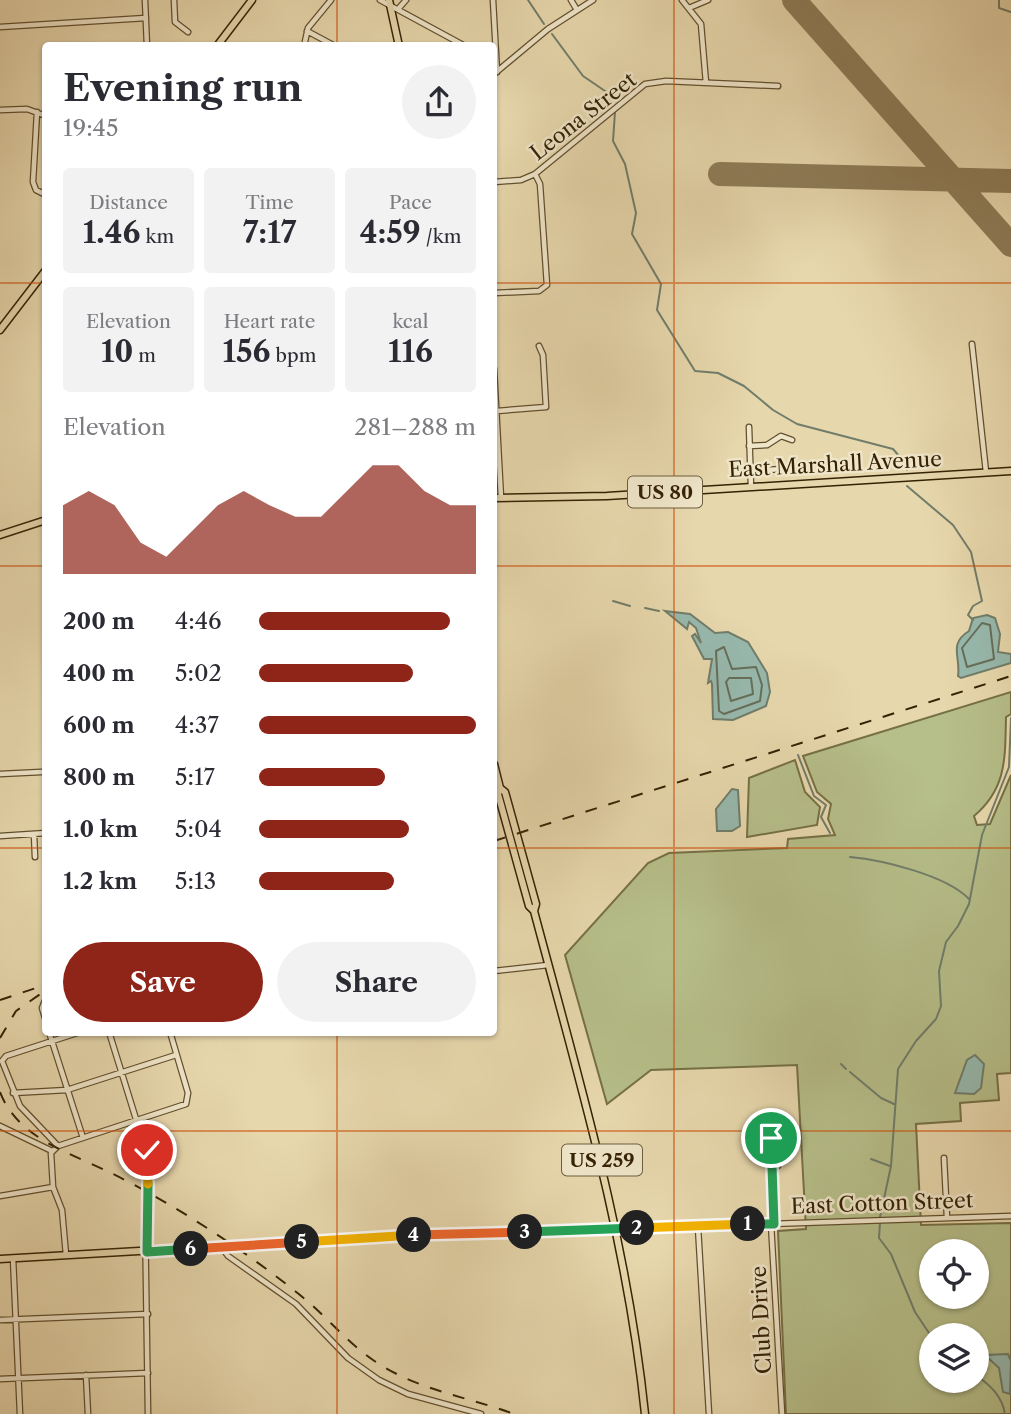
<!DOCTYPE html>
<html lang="en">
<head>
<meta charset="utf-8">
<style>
	body { margin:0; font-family:"Libre Caslon Text",serif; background:#f2f2f3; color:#2b2b33; height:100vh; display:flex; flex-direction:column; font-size:26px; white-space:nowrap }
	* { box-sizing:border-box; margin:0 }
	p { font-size:23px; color:#7c7c81 }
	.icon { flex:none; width:38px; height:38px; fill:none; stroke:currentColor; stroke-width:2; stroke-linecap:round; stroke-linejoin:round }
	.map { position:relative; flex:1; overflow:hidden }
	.drawer { position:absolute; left:42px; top:42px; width:455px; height:994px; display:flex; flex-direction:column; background:#fff; border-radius:7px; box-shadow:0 2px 5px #0004 }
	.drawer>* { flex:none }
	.controls { position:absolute; left:919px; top:1239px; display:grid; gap:14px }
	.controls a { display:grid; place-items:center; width:70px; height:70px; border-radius:50%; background:#fff; box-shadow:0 2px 5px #0004; font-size:35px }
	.pin { position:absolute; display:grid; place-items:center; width:60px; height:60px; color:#fff; margin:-30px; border:4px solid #fff; border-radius:50%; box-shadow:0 2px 7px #0007 }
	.km { position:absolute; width:35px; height:35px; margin:-18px; border-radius:50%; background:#222; color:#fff; font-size:19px; line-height:35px; text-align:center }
	.round { display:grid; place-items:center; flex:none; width:74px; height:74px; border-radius:37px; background:#f2f2f3 }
	.overview { display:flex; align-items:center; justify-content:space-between; height:119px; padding:0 21px }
	h1 { font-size:38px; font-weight:700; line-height:52px }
	.metrics { display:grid; grid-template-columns:repeat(3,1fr); gap:10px; height:119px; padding:7px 21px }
	.metrics div { display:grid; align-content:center; border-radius:7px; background:#f2f2f3; text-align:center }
	.metrics b { font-size:30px; font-weight:700 }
	.metrics small { font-size:19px; font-weight:400 }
	.metrics p { font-size:19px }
	.chart { height:196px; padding:14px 21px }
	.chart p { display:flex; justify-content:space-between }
	.chart svg { width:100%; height:126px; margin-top:7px; fill:#8f2418; opacity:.7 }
	.cta { display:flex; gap:14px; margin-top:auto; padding:14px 21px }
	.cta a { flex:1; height:80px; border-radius:42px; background:#8f2418; color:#fff; font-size:28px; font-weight:700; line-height:80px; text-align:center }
	.cta a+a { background:#f2f2f3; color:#2b2b33 }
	ul { padding:0 21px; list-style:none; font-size:23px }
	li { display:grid; grid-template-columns:112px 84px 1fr; align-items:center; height:52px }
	li i { height:18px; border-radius:9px; background:#8f2418 }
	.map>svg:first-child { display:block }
</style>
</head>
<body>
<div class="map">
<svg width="1011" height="1414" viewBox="0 0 1011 1414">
	<rect width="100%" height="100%" fill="#e7d7ac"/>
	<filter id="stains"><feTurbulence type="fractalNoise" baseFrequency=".00286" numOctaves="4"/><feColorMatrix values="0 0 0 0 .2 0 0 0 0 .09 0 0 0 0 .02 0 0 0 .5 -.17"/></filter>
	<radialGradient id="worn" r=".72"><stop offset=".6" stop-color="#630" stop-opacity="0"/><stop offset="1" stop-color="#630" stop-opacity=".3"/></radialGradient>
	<!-- green -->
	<path fill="#b6be89" stroke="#767046" stroke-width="2" fill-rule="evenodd" d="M1011,692v22l-5,3c-1,41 1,71 -32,99l3,9 13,-1 21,-49v298l-14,1 2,26 -39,3 1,18 -45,3 5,101 90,-2v191h-225l-8,-183 28,-2 -9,-164 -146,5 -44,34 -42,-149 83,-92 21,-10 118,-5 1,-9 47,-4 -7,-16 3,-15 -14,-12 -14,-36zM931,1251h45v46h-45zM931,1335h45v46h-45z
		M795,760l10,32 15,15 -3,18 -70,12 2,-59z"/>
	<!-- water -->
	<path fill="#97b9ae" stroke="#707d6a" stroke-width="2" d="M665,611l25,3 25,19 13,-1 20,10 19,31 3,19 -4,14 -33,14 -20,-1 -1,-35 -1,-3 -3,2 4,-24h-8l-12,-23 3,-2 6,9 -5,-15 -7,-6 -2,7z
		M987,615l8,3 5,16 -2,18 13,2v9l-50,15 -3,-2c3,-19 -10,-32 11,-45l4,-13z
		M732,789l6,1 2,36 -8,5h-15l-1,-22z
		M975,1055l9,9 -3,24 -7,6 -19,-1 12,-33z
		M1008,1354l3,7 -1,33 -7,-2 -4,-24 -12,-11 -1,-2z"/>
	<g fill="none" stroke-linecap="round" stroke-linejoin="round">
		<!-- shore -->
		<path stroke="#666e59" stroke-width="2" d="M982,623l8,2 4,34 -27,8 -5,-19z
			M724,647l8,22 24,-2 6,18 -2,16 -36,13 -5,-3 -3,-60z
			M729,678h22l2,16 -22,7 -5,-19z"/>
		<!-- stream -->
		<path stroke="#707d6a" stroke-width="2" d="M528,0l16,24
			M999,0v8l12,4
			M552,34l31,42 25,17 3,9
			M615,112l-2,29 12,23 11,49 -4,21 29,50 -4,26 38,61 23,2 26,13 29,24 24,14 96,25 13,15 1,6
			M907,486l46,39 18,27 11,49 -9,5 -5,9 5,5
			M613,601l17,5
			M645,608l14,3
			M798,755l16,41 12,9 -5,12 9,16
			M850,857c32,3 96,18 119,42
			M841,1064l5,5
			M850,1072l31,26 13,6
			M871,1159l19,7
			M880,1217l11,-51 7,-97 18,-28 20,-22 5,-13 -2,-35 7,-29 12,-16 11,-22 13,-69 27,-68 2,-49
			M880,1223l-1,15 12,16 24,58 16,24
			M976,1375c15,11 26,21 29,39"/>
		<!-- runway -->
		<path stroke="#8e7c58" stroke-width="24" d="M794,0l217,245
			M720,174l291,7"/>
		<defs>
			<path id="minor" d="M145,0l2,46
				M174,0l1,22 13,10
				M380,0l85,46
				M493,0l4,72
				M571,0l6,10
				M682,0l19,24 5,59
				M399,8l7,-8
				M689,8l19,-8
				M0,27l146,-9
				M307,31l28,15
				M304,46l4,-18 23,-28
				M494,74l54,-45 45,-29
				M0,110l27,-1 19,7
				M37,112l-4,70 3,8 10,5
				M494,182l27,-2 14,-6 110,-90 21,-3 112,5
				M494,293l45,-2 8,-6 -7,-101 -5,-10
				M972,344l14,128
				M494,369l7,129
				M497,411l49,-4 -3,-52 -4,-9
				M749,427l2,60
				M749,446l18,-1 14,-9 11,4
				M750,471l49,-3
				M0,774l41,-2
				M34,834l1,23
				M0,836l46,-3
				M494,971l54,-6
				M46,998l-4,10 4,13
				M49,1032l34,106
				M109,1032l40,129 -4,52 3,201
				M13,1093l54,-3 109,-35
				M0,1126l52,25
				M58,1146l-38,-40 -18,-45 4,-5 74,-24
				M944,1158l3,60
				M771,1171l7,-5v-26l-4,-3 -4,3 4,84
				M0,1196l53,-9
				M771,1224l11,190
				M698,1227l11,187
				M618,1229l393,-13
				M222,1248l6,8 68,48 52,54 31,22 29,14 73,20
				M66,1255l-4,-45 -9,-23 -2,-34 7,-7 128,-42 2,-11 -18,-61
				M13,1258l7,156
				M0,1320l148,-6
				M86,1375l2,39
				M0,1379l148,-6"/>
			<path id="major" d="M389,0l10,46
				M217,46l35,-46
				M0,330l46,-60
				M494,498l113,-2 404,-25
				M0,535l46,-15
				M494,764l6,24 5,4 31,112 -2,7c45,169 93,328 111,503
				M500,788l-2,6 31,112 5,5
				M0,1259l384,-22 234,-8"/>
		</defs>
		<!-- minor casing -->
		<use href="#minor" stroke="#624f2e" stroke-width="7"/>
		<!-- major casing -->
		<use href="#major" stroke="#352204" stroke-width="9"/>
		<!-- minor -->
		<use href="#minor" stroke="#efe5c9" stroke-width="4.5"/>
		<!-- major -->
		<use href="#major" stroke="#e7d7ac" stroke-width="6"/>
		<!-- rail -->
		<path stroke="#352204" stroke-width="2" stroke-dasharray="12 12" stroke-linecap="butt" d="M494,841l517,-165
			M0,1000l39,-13
			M0,1038l16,-27 30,-21
			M0,1092c18,47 71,61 113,82 61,30 134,78 187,121 29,23 51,53 84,72 40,24 87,31 130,47"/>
	</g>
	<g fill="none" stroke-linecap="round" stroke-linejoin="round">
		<defs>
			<path id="split-1" d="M748,1224h26l-3,-86"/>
			<path id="split-2" d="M637,1228l111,-4"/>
			<path id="split-3" d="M525,1232l112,-4"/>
			<path id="split-4" d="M414,1235l111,-3"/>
			<path id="split-5" d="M302,1242l112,-7"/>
			<path id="split-6" d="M191,1249l111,-7"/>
			<path id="split-7" d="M148,1184l-1,68 44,-3"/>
			<path id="split-8" d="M147,1150l1,34"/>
		</defs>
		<!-- split-1 casing -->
		<use href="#split-1" stroke="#fff" stroke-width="14"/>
		<!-- split-2 casing -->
		<use href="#split-2" stroke="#fff" stroke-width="14"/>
		<!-- split-3 casing -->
		<use href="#split-3" stroke="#fff" stroke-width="14"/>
		<!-- split-4 casing -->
		<use href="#split-4" stroke="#fff" stroke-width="14"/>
		<!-- split-5 casing -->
		<use href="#split-5" stroke="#fff" stroke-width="14"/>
		<!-- split-6 casing -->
		<use href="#split-6" stroke="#fff" stroke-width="14"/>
		<!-- split-7 casing -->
		<use href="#split-7" stroke="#fff" stroke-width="14"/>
		<!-- split-8 casing -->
		<use href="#split-8" stroke="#fff" stroke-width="14"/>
		<!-- split-1 -->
		<use href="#split-1" stroke="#22a559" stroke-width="9"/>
		<!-- split-2 -->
		<use href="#split-2" stroke="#f5b400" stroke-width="9"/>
		<!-- split-3 -->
		<use href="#split-3" stroke="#22a559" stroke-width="9"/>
		<!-- split-4 -->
		<use href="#split-4" stroke="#f0652b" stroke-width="9"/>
		<!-- split-5 -->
		<use href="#split-5" stroke="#f5b400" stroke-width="9"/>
		<!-- split-6 -->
		<use href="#split-6" stroke="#f0652b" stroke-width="9"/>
		<!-- split-7 -->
		<use href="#split-7" stroke="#22a559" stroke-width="9"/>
		<!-- split-8 -->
		<use href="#split-8" stroke="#f5b400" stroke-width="9"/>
	</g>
	<!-- grid -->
	<path fill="none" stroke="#cd510b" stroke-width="2" stroke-opacity="0.55" d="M337,0v46M674,0v1414M0,283h46M494,283h517M0,566h46M494,566h517M0,848h46M494,848h517M337,1032v382M0,1131h1011"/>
	<g text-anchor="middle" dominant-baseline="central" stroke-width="5" stroke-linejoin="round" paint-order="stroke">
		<!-- shield labels -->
		<g fill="#efe5c9" stroke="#6d5c3f" stroke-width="2">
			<rect x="628" y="476.5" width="74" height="31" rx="5"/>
			<rect x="562" y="1144.5" width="80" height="31" rx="5"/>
		</g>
		<g font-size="19" font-weight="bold" fill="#352204">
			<text x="665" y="492">US 80</text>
			<text x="602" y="1160">US 259</text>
		</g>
		<!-- street labels -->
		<g font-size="21" fill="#352204" stroke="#efe5c9">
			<text transform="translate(583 116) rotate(-38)">Leona Street</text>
			<text transform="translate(835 464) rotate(-3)">East Marshall Avenue</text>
			<text transform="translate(882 1203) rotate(-2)">East Cotton Street</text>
			<text transform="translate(761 1320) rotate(-93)">Club Drive</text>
		</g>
	</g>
	<rect width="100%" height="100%" filter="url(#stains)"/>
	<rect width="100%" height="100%" fill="url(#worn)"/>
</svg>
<div class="controls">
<a><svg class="icon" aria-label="locate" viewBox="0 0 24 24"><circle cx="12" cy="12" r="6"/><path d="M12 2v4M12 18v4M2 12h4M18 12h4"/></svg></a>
<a><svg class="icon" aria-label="layers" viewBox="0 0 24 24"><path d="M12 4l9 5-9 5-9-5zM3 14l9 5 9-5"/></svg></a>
</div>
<div class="pin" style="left:771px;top:1138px;background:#1e9e55"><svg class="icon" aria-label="arrive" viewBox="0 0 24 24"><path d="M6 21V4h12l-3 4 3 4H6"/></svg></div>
<div class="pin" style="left:147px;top:1150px;background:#d93025"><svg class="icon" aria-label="check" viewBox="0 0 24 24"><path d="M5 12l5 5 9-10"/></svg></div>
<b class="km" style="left:748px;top:1224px">1</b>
<b class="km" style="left:637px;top:1228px">2</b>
<b class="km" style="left:525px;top:1232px">3</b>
<b class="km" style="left:414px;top:1235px">4</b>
<b class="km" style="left:302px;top:1242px">5</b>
<b class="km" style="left:191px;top:1249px">6</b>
<section class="drawer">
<div class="overview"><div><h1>Evening run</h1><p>19:45</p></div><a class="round"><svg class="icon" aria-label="share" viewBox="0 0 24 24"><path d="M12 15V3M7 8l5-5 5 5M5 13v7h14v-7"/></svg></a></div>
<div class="metrics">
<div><p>Distance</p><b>1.46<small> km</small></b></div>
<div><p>Time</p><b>7:17</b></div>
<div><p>Pace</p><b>4:59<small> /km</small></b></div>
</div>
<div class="metrics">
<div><p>Elevation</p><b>10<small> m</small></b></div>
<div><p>Heart rate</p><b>156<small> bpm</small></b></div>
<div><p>kcal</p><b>116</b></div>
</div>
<div class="chart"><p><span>Elevation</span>281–288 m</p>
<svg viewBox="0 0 160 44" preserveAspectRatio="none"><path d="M0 44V20L10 15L20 20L30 33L40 38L50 29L60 20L70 15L80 20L90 24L100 24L110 15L120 6L130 6L140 15L150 20L160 20V44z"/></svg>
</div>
<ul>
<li><b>200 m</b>4:46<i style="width:88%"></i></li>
<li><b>400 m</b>5:02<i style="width:71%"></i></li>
<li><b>600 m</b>4:37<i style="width:100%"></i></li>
<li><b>800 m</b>5:17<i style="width:58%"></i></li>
<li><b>1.0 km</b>5:04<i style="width:69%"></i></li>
<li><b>1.2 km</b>5:13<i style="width:62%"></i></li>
</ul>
<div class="cta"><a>Save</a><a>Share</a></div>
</section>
</div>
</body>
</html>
